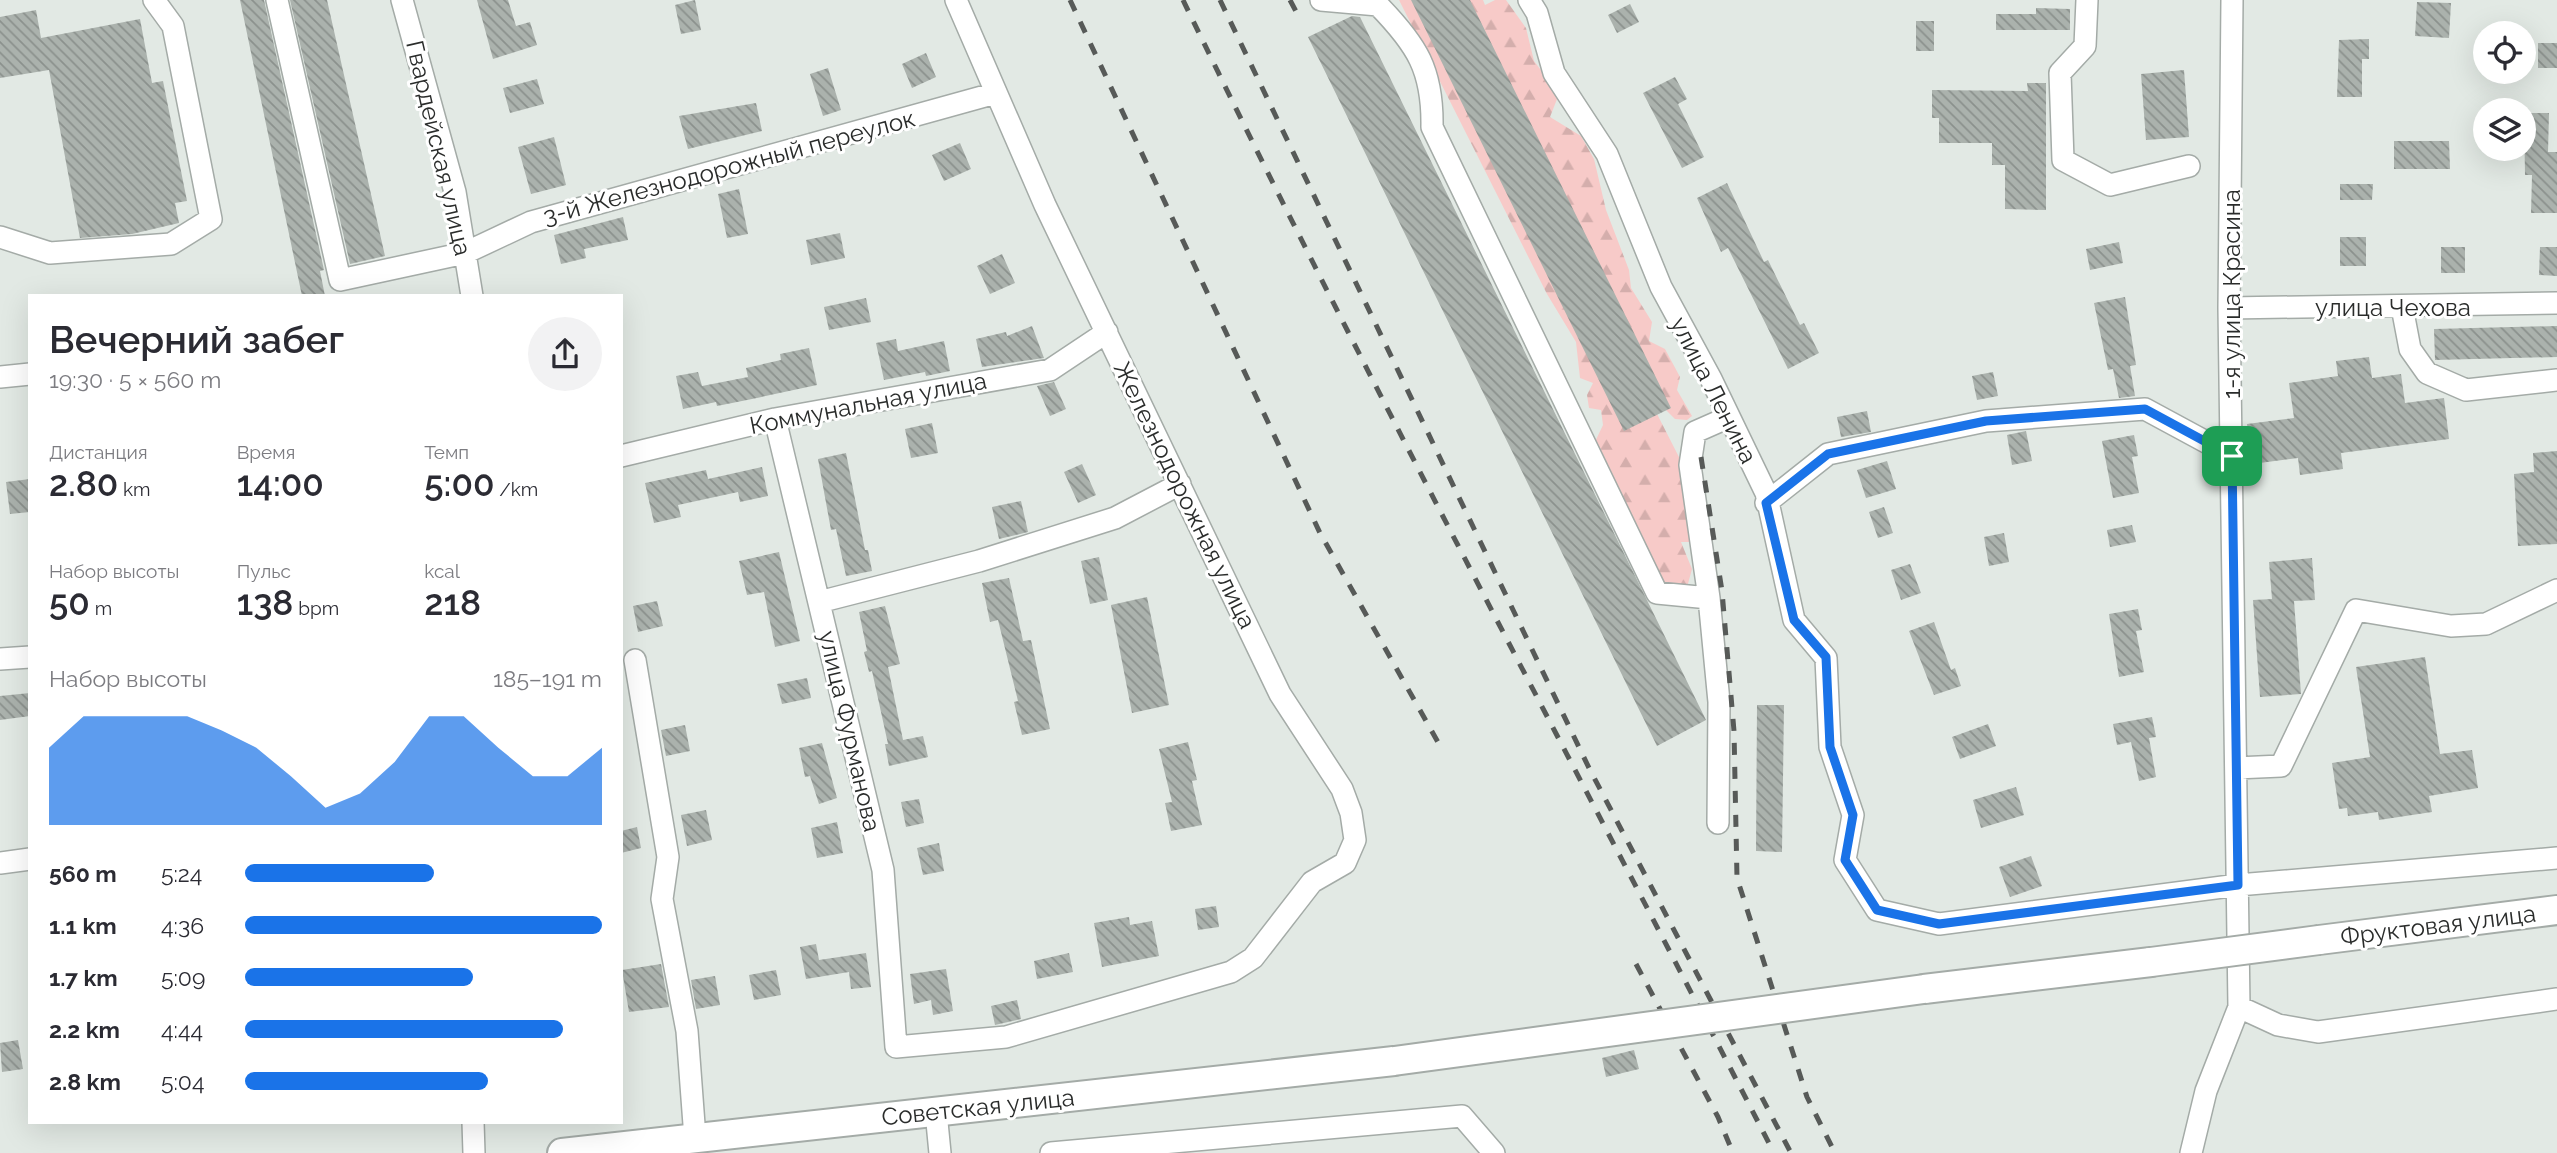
<!DOCTYPE html>
<html lang="ru">
<head>
<meta charset="utf-8">
<style>
	body { margin:0; font-family:Raleway,sans-serif; background:#f2f2f3; color:#2b2b33; height:100vh; display:flex; flex-direction:column; font-size:26px; white-space:nowrap }
	* { box-sizing:border-box; margin:0 }
	p { font-size:23px; color:#7c7c81 }
	.icon { flex:none; width:38px; height:38px; fill:none; stroke:currentColor; stroke-width:2; stroke-linecap:round; stroke-linejoin:round }
	.map { position:relative; flex:1; overflow:hidden }
	.side { position:absolute; left:28px; top:294px; width:595px; height:830px; display:flex; flex-direction:column; background:#fff; border-radius:0px; box-shadow:0 7px 28px #0002 }
	.side>* { flex:none }
	.tools { position:absolute; left:2473px; top:21px; display:grid; gap:14px }
	.tools a { display:grid; place-items:center; width:63px; height:63px; border-radius:50%; background:#fff; box-shadow:0 7px 28px #0002; font-size:35px }
	.pin { position:absolute; display:grid; place-items:center; width:60px; height:60px; color:#fff; margin:-30px; border-radius:14px; box-shadow:0 4px 10px #0006 }
	.round { display:grid; place-items:center; flex:none; width:74px; height:74px; border-radius:37px; background:#f2f2f3 }
	.summary { display:flex; align-items:center; justify-content:space-between; height:119px; padding:0 21px }
	h1 { font-size:38px; font-weight:600; line-height:52px }
	.stats { display:grid; grid-template-columns:repeat(3,1fr); gap:10px; height:119px; padding:7px 21px }
	.stats div { display:grid; align-content:center }
	.stats b { font-size:35px; font-weight:600 }
	.stats small { font-size:19px; font-weight:400 }
	.stats p { font-size:19px }
	.chart { height:196px; padding:14px 21px }
	.chart p { display:flex; justify-content:space-between }
	.chart svg { width:100%; height:126px; margin-top:7px; fill:#1a73e8; opacity:.7 }
	ul { padding:0 21px; list-style:none; font-size:23px }
	li { display:grid; grid-template-columns:112px 84px 1fr; align-items:center; height:52px }
	li i { height:18px; border-radius:9px; background:#1a73e8 }
	.map>svg:first-child { display:block }
</style>
</head>
<body>
<div class="map">
<svg width="2557" height="1153" viewBox="0 0 2557 1153">
	<defs>
		<pattern id="forest-firs" width="22" height="20" patternUnits="userSpaceOnUse" patternTransform="scale(1.75)"><rect width="22" height="20" fill="#f7cac8"/><path d="M5 1l3.5 6h-7zM16 11l3.5 6h-7z" fill="#d4aeac"/></pattern>
		<pattern id="building-back-hatch" width="6" height="6" patternUnits="userSpaceOnUse" patternTransform="scale(1.75)"><rect width="6" height="6" fill="#abb2ad"/><path d="M-1 5l2 2M0 0l6 6M5-1l2 2" fill="none" stroke="#8b918d"/></pattern>
	</defs>
	<rect width="100%" height="100%" fill="#e2e9e4"/>
	<!-- forest -->
	<path fill="url(#forest-firs)" d="M1399,0h84l2,5 10,-5h11l20,28 8,33 25,33 -9,23 31,19 13,23 12,51 23,60 2,18 21,34 -3,19 16,8 15,28 -3,13 15,26 -5,4 -12,-1 -13,-13 -7,4 27,53 12,79h-13l11,27 -6,22h-33l-60,-145 10,-21 -2,-15 -12,-2 -2,-13 6,-12 -13,-5 -4,-36 -29,-48z"/>
	<!-- building -->
	<path fill="url(#building-back-hatch)" d="M240,0h24l60,270 -4,1 5,25h-23z
		M290,0h37l58,256 -35,8z
		M477,0h31l8,26 14,-4 7,23 -44,14z
		M695,0l6,30 -20,4 -6,-29z
		M1411,0h59l201,408 -47,23z
		M2417,2l34,1 -2,35 -34,-2z
		M1630,4l9,18 -22,11 -9,-18z
		M2036,8l34,1v21h-74v-16h40z
		M36,10l5,28 99,-19 12,64 11,-2 24,120 -12,2 4,20 -47,11 -52,4 -31,-168 -49,8v-61z
		M1352,16l8,1 346,703 -49,26 -349,-709z
		M1916,21h18v30h-18z
		M2369,39v20h-7v38h-25l2,-57z
		M2538,43h19v25h-19z
		M926,53l10,24 -24,11 -10,-24z
		M828,68l13,42 -18,6 -13,-42z
		M2184,70l5,67 -43,3 -5,-66z
		M1675,77l12,22 -9,5 26,53 -22,11 -39,-75z
		M537,79l7,25 -34,9 -7,-25z
		M2027,83h19v127l-41,-1v-44h-13v-22h-53v-25h-7v-28l96,1z
		M756,103l6,28 -74,18 -9,-33z
		M2524,113h25l-1,39h9v61h-26l1,-38h-7z
		M554,137l12,48 -35,9 -13,-47z
		M2394,141h55l1,28h-56z
		M960,143l11,26 -27,12 -12,-26z
		M1727,183l37,79 4,-2 32,65 4,-2 15,30 -31,16 -60,-121 -7,4 -24,-54z
		M2340,184h33l-1,16h-32z
		M739,189l9,45 -21,4 -9,-44z
		M623,217l5,23 -44,9 2,9 -25,6 -7,-29z
		M840,233l5,25 -34,7 -5,-25z
		M2340,237h26v29h-26z
		M2119,242l4,21 -33,7 -4,-21z
		M2441,247h24v26h-24z
		M2540,247h17v29l-18,-1z
		M1002,254l13,29 -25,11 -13,-28z
		M2125,297l11,68 -6,1 5,30 -16,2 -6,-29 -5,1 -14,-67z
		M866,298l5,24 -42,8 -5,-23z
		M1032,326l12,32 -62,9 -6,-28 30,-7 1,4z
		M2557,326v31l-122,3 -1,-31z
		M896,339l2,12 46,-10 6,30 -24,5 -1,-4 -41,8 -8,-37z
		M809,348l8,37 -65,14 -35,7 -1,-4 -33,7 -7,-33 22,-4 4,14 46,-9 -2,-9 35,-8 -1,-6z
		M2369,357l3,21 29,-4 4,29 39,-5 5,41 -108,14 2,16 -43,6 -2,-17 -46,6 -5,-40 47,-6 -5,-35 49,-7 -2,-15z
		M1993,372l5,24 -21,4 -5,-24z
		M1054,382l12,27 -16,7 -13,-30z
		M1867,411l4,21 -30,5 -4,-20z
		M932,423l6,30 -27,5 -6,-29z
		M2026,431l6,30 -20,4 -5,-30z
		M2134,435l4,21 -6,1 7,36 -26,5 -11,-57z
		M2557,451v93l-39,2 -4,-72 20,-2 -1,-19z
		M846,453l19,97h3l4,21 -26,5 -10,-47 -5,1 -13,-71z
		M1887,461l9,28 -30,9 -9,-28z
		M1082,464l14,31 -18,8 -14,-31z
		M762,467l6,29 -28,6 -2,-10 -60,13 3,12 -27,6 -9,-40 61,-13 2,9z
		M30,479v33l-20,2 -4,-32z
		M1021,501l7,31 -29,7 -7,-32z
		M1884,507l9,26 -15,5 -9,-26z
		M2132,525l4,17 -26,5 -3,-17z
		M2004,533l5,29 -20,4 -5,-29z
		M779,552l21,89 -25,6 -11,-55 -17,3 -8,-34z
		M1099,557l9,43 -18,4 -9,-43z
		M2312,558l3,42 -21,1 7,93 -41,3 -7,-97 19,-1 -3,-37z
		M1910,564l11,29 -20,7 -10,-30z
		M1009,578l14,63 8,-1 19,89 -28,6 -8,-33 4,-1 -20,-81 -8,2 -8,-39z
		M1147,597l22,108 -37,8 -21,-108z
		M657,601l6,25 -25,6 -5,-26z
		M885,606l15,58 -12,3 15,73 20,-4 5,21 -39,9 -4,-22h3l-16,-73 -3,1 -5,-20 3,-1 -8,-39z
		M2138,609l4,21 -6,1 8,41 -25,5 -10,-63z
		M1934,622l17,48 4,-2 6,18 -27,9 -25,-64z
		M2425,657l15,97 32,-4 6,38 -49,8 3,16 -53,8 -1,-8 -30,4 -1,-8 -8,1 -7,-46 38,-6 -14,-90z
		M807,678l4,20 -29,6 -5,-20z
		M30,693v23l-30,4v-24z
		M1757,705h27l-2,147 -26,-1z
		M2152,717l4,20 -7,1 7,39 -17,4 -8,-39 -14,3 -4,-21z
		M1988,724l8,22 -36,13 -8,-22z
		M685,725l5,26 -24,5 -5,-26z
		M1188,742l9,38 -5,1 10,44 -31,6 -6,-28 7,-1 -13,-53z
		M822,743l15,55 -18,6 -9,-28 -5,1 -6,-29z
		M2016,787l8,28 -43,13 -8,-28z
		M919,799l5,24 -18,4 -5,-25z
		M706,810l6,30 -25,6 -6,-31z
		M837,822l6,31 -26,5 -6,-30z
		M637,827l4,21 -20,5v-22z
		M939,843l5,28 -21,4 -6,-27z
		M2031,856l11,30 -32,11 -11,-30z
		M1216,906l3,21 -21,3 -3,-21z
		M1129,917l1,8 22,-4 7,35 -57,11 -8,-44z
		M816,944l3,16 47,-7 5,34 -20,2 -2,-17 -43,7 -6,-32z
		M1069,953l4,19 -36,7 -3,-18z
		M661,964l8,43 -40,5 -7,-42z
		M946,969l7,42 -20,4 -2,-15 -17,4 -4,-30z
		M776,970l5,25 -27,5 -5,-25z
		M715,976l5,29 -24,4 -5,-29z
		M1017,1000l4,19 -26,6 -4,-19z
		M18,1040l5,29 -21,3 -2,-29z
		M1634,1050l5,19 -33,8 -4,-19z"/>
	<g fill="none" stroke-linecap="round" stroke-linejoin="round">
		<defs>
			<path id="minor" d="M277,0l63,280 125,-27 66,-31 465,-129
				M402,0l53,192 17,104
				M1321,0l57,5c39,40 55,65 54,122l225,466 52,5
				M1529,0l8,13 17,60 53,81 54,133 50,92 55,114 28,127 32,38 4,89 23,68 -8,45 32,50 62,14 299,-39 319,-27
				M2087,0l-2,46 -25,27 3,87 47,25 79,-19
				M0,237l50,16 121,-9 40,-25 -38,-193 -19,-26
				M2402,307l8,42 17,24 39,17 91,-10
				M2229,308l328,-5
				M0,377l30,-3
				M775,419l108,451 13,177 110,-10 225,-65 22,-14 59,-76 33,-19 10,-23 -4,-27 -9,-24 -62,-95 -235,-489 -89,-205
				M621,456l154,-37 275,-49 57,-38
				M1766,503l62,-49 158,-33 159,-12 87,47
				M819,602l160,-41 136,-43 65,-34
				M0,659l30,-2
				M635,660l33,197 -6,42 25,132 8,107
				M2236,768l45,-2 75,-156 95,16 35,-2 71,-34
				M1718,823l1,-121 -10,-104 -19,-133 5,-33 34,-15
				M0,863l30,-4
				M2239,1007l39,18 40,7 239,-33
				M936,1112l4,41
				M473,1122l1,31
				M1051,1153l411,-37 32,37
				M2191,1153l15,-62 33,-84 -10,-699 3,-308"/>
			<path id="major" d="M2319,940l238,-30
				M1924,989l227,-27
				M562,1153l832,-92"/>
		</defs>
		<!-- minor casing -->
		<use href="#minor" stroke="#a4aba7" stroke-width="24"/>
		<!-- major casing -->
		<use href="#major" stroke="#a4aba7" stroke-width="32"/>
		<!-- minor -->
		<use href="#minor" stroke="#fff" stroke-width="21"/>
		<!-- major -->
		<use href="#major" stroke="#fff" stroke-width="28"/>
		<!-- rail -->
		<path stroke="#575a58" stroke-width="5" stroke-dasharray="12 12" stroke-linecap="butt" d="M1070,0l250,533 123,218
			M1183,0c188,389 394,769 591,1153
			M1220,0l369,768 202,385
			M1290,0l10,19
			M1701,457l21,134 12,140 3,147 70,219 28,56
			M1636,964l82,153 15,36"/>
		<defs>
			<path id="major-bridge" d="M2151,962l168,-22
				M1394,1061l530,-72"/>
		</defs>
		<!-- major-bridge casing -->
		<use href="#major-bridge" stroke="#a4aba7" stroke-width="32" stroke-linecap="butt"/>
		<!-- major-bridge -->
		<use href="#major-bridge" stroke="#fff" stroke-width="28"/>
	</g>
	<g fill="none" stroke-linecap="round" stroke-linejoin="round">
		<defs>
			<path id="route" d="M2145,409l87,47 6,429 -299,39 -62,-14 -32,-50 8,-45 -23,-68 -4,-90 -32,-37 -28,-117 62,-49 158,-33z"/>
		</defs>
		<!-- route casing -->
		<use href="#route" stroke="#fff" stroke-width="14"/>
		<!-- route -->
		<use href="#route" stroke="#1a73e8" stroke-width="9"/>
	</g>
	<g text-anchor="middle" dominant-baseline="central" stroke-width="6" stroke-linejoin="round" paint-order="stroke">
		<!-- street labels -->
		<g font-size="24" fill="#2a2c2b" stroke="#fff">
			<text transform="translate(439 148) rotate(77)">Гвардейская улица</text>
			<text transform="translate(729 167) rotate(-15)">3-й Железнодорожный переулок</text>
			<text transform="translate(2231 294) rotate(-90)">1-я улица Красина</text>
			<text x="2393" y="307">улица Чехова</text>
			<text transform="translate(1714 390) rotate(63)">улица Ленина</text>
			<text transform="translate(868 403) rotate(-11)">Коммунальная улица</text>
			<text transform="translate(1185 495) rotate(64)">Железнодорожная улица</text>
			<text transform="translate(850 731) rotate(77)">улица Фурманова</text>
			<text transform="translate(2438 925) rotate(-7)">Фруктовая улица</text>
			<text transform="translate(978 1107) rotate(-6)">Советская улица</text>
		</g>
	</g>
</svg>
<div class="tools">
<a><svg class="icon" aria-label="locate" viewBox="0 0 24 24"><circle cx="12" cy="12" r="6"/><path d="M12 2v4M12 18v4M2 12h4M18 12h4"/></svg></a>
<a><svg class="icon" aria-label="layers" viewBox="0 0 24 24"><path d="M12 4l9 5-9 5-9-5zM3 14l9 5 9-5"/></svg></a>
</div>
<div class="pin" style="left:2232px;top:456px;background:#1e9e55"><svg class="icon" aria-label="arrive" viewBox="0 0 24 24"><path d="M6 21V4h12l-3 4 3 4H6"/></svg></div>
<section class="side">
<div class="summary"><div><h1>Вечерний забег</h1><p>19:30 · 5 × 560 m</p></div><a class="round"><svg class="icon" aria-label="share" viewBox="0 0 24 24"><path d="M12 15V3M7 8l5-5 5 5M5 13v7h14v-7"/></svg></a></div>
<div class="stats">
<div><p>Дистанция</p><b>2.80<small> km</small></b></div>
<div><p>Время</p><b>14:00</b></div>
<div><p>Темп</p><b>5:00<small> /km</small></b></div>
</div>
<div class="stats">
<div><p>Набор высоты</p><b>50<small> m</small></b></div>
<div><p>Пульс</p><b>138<small> bpm</small></b></div>
<div><p>kcal</p><b>218</b></div>
</div>
<div class="chart"><p><span>Набор высоты</span>185–191 m</p>
<svg viewBox="0 0 160 44" preserveAspectRatio="none"><path d="M0 44V17L10 6L20 6L30 6L40 6L50 11L60 17L70 27L80 38L90 33L100 22L110 6L120 6L130 17L140 27L150 27L160 17V44z"/></svg>
</div>
<ul>
<li><b>560 m</b>5:24<i style="width:53%"></i></li>
<li><b>1.1 km</b>4:36<i style="width:100%"></i></li>
<li><b>1.7 km</b>5:09<i style="width:64%"></i></li>
<li><b>2.2 km</b>4:44<i style="width:89%"></i></li>
<li><b>2.8 km</b>5:04<i style="width:68%"></i></li>
</ul>
</section>
</div>
</body>
</html>
